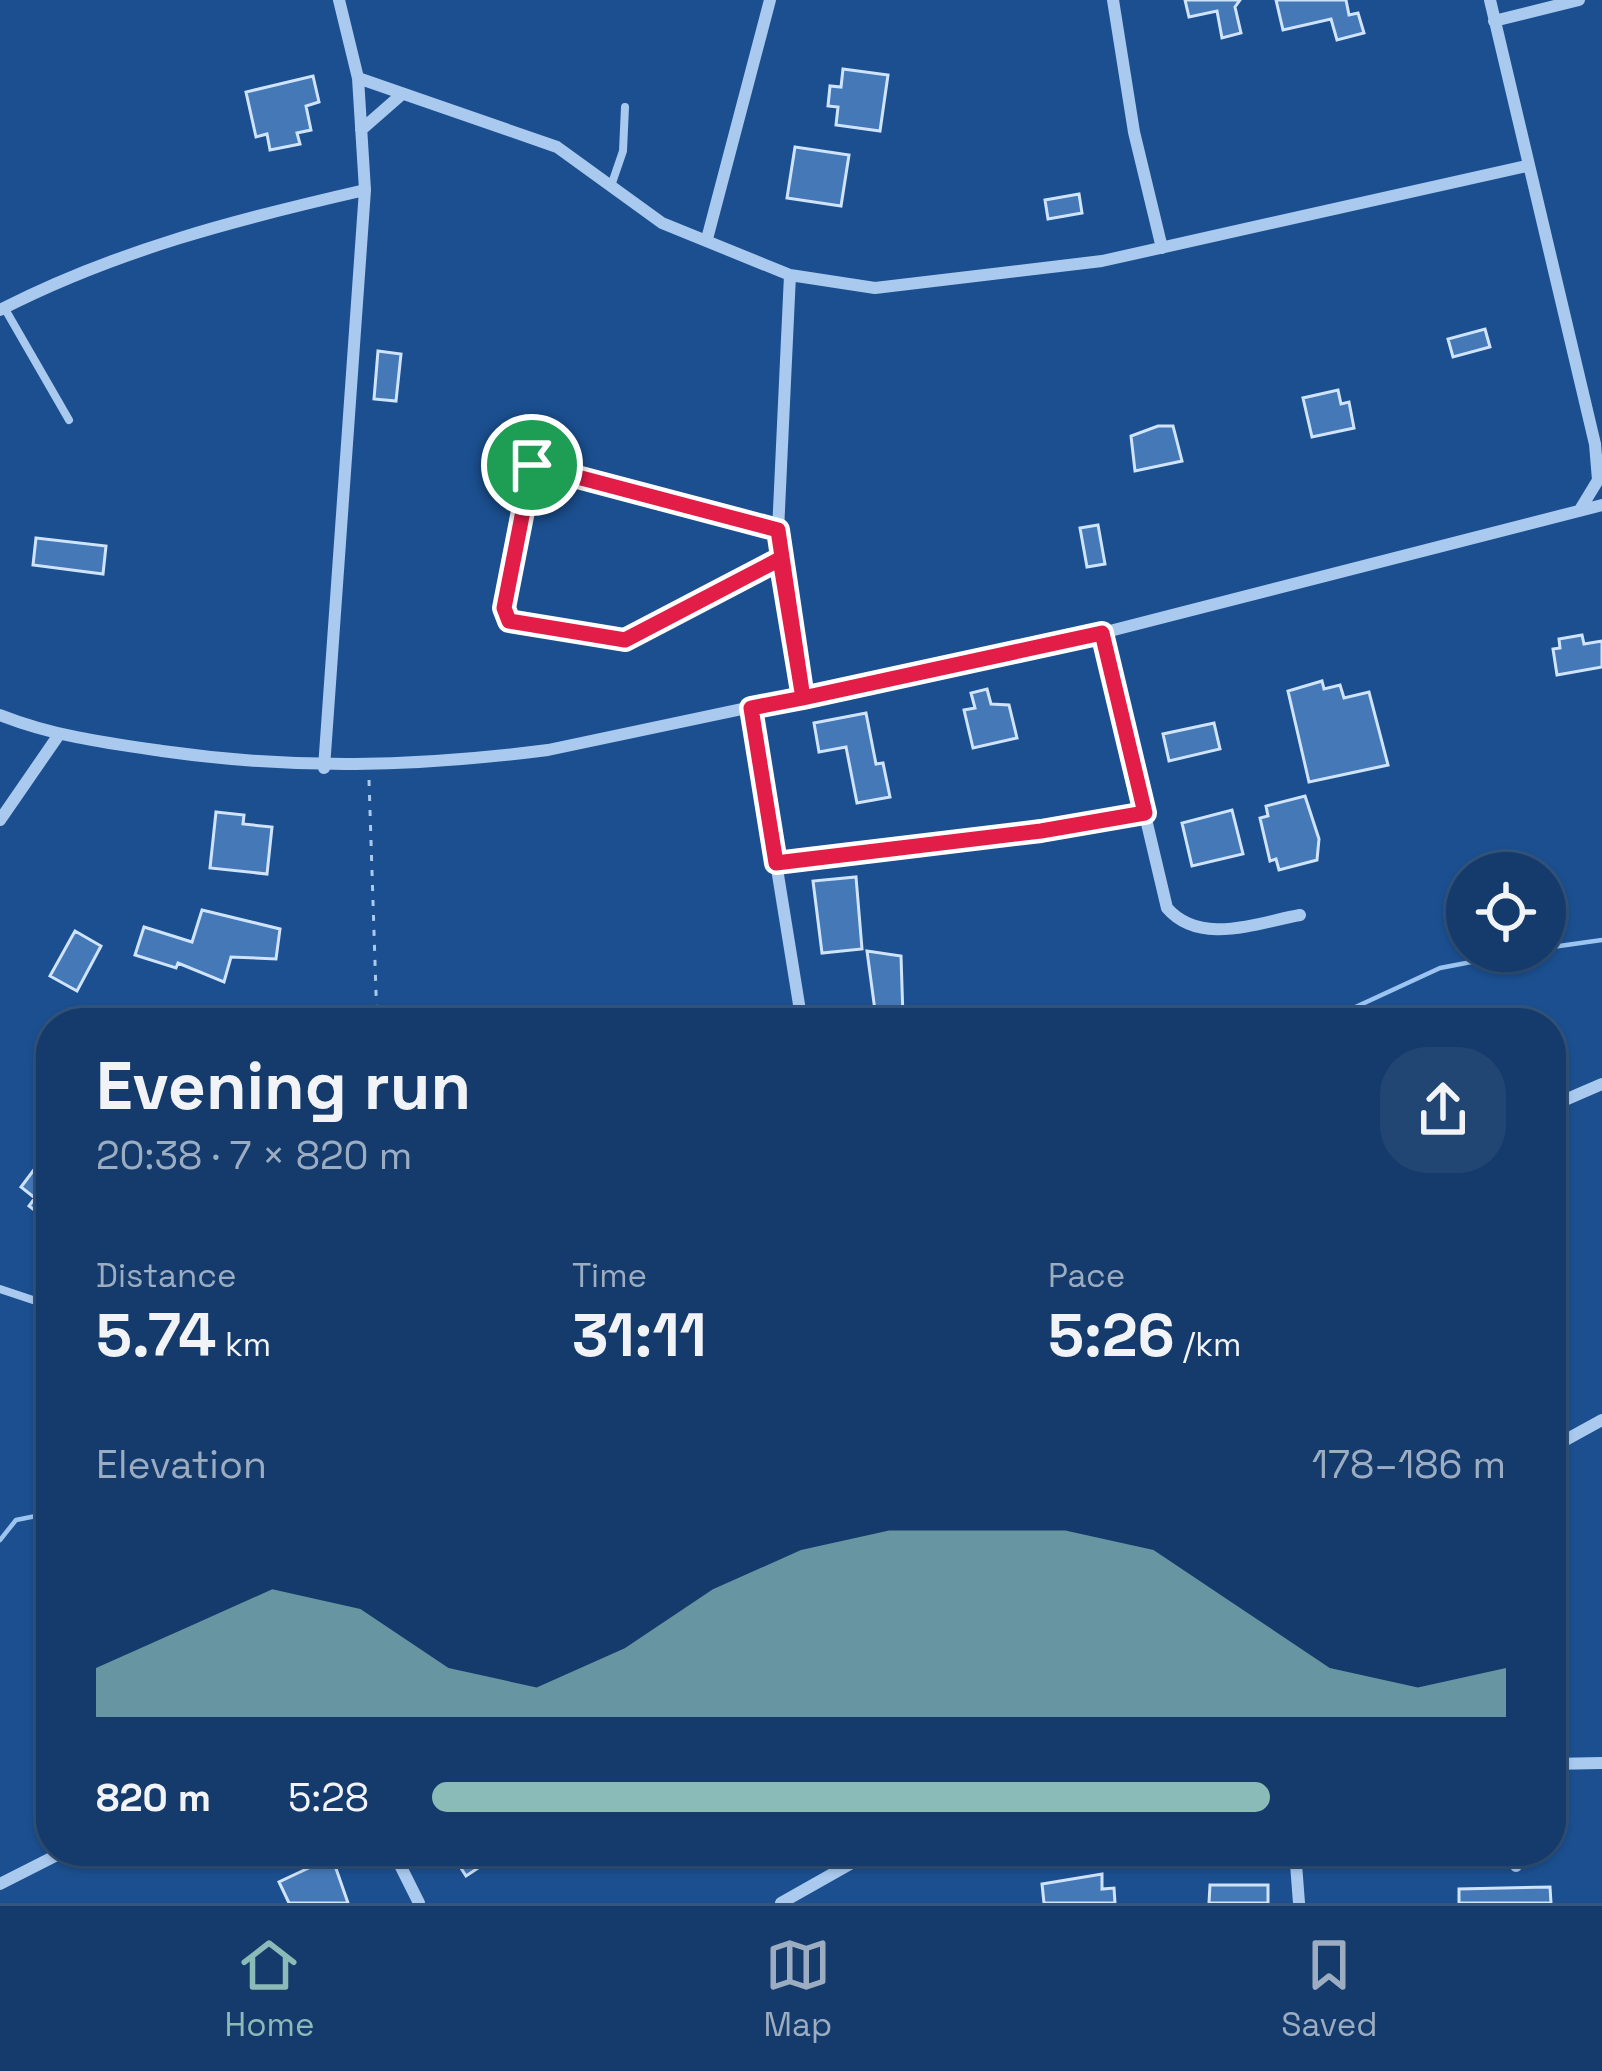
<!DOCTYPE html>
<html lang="en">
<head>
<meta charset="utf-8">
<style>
	body { margin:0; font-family:"Space Grotesk",sans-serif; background:#214673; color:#f1f3f6; height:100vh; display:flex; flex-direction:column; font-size:45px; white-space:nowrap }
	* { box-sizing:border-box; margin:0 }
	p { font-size:39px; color:#9dadc1 }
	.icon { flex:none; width:66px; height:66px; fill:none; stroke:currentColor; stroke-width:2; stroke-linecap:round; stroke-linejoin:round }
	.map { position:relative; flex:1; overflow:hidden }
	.details { position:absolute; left:36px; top:1008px; width:1530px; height:858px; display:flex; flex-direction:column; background:#143b6b; border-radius:48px; box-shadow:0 3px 9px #0004,0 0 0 3px #33557e }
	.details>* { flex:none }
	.tools { position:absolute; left:1446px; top:852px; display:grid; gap:24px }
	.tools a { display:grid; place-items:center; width:120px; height:120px; border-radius:50%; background:#143b6b; box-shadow:0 3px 9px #0004,0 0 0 3px #33557e; font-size:60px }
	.pin { position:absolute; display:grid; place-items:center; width:102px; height:102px; color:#fff; margin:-51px; border:6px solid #fff; border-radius:50%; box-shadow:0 3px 12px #0007 }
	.round { display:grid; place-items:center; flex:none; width:126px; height:126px; border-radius:48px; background:#214673 }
	.summary { display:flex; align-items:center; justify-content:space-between; height:204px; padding:0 60px }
	h1 { font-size:66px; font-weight:700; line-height:90px }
	.figures { display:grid; grid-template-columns:repeat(3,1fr); gap:18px; height:204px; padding:12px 60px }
	.figures div { display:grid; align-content:center }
	.figures b { font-size:60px; font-weight:700 }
	.figures small { font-size:33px; font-weight:400 }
	.figures p { font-size:33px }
	.chart { height:336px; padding:24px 60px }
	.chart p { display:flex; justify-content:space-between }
	.chart svg { width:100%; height:216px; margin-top:12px; fill:#8bbbb9; opacity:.7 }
	ul { padding:0 60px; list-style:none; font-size:39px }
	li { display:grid; grid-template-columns:192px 144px 1fr; align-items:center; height:90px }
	li i { height:30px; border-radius:15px; background:#8bbbb9 }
	.dock { display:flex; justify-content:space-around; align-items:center; height:168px; border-top:3px solid #33557e; background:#143b6b; font-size:33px; color:#9dadc1 }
	.dock a { display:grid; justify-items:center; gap:6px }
	.dock .on { color:#8bbbb9 }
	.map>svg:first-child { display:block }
</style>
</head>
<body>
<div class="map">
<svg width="1602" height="1903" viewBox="0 0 1602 1903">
	<rect width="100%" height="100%" fill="#1b4f8f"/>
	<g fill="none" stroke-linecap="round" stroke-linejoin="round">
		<!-- stream -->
		<path stroke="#9cc4f0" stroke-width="4.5" d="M1545,948l57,-8
			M1321,1023l119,-55 89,-17
			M0,1540l16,-20 35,-7"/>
	</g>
	<!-- building -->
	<path fill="#4478b7" stroke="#cfe3fa" stroke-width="3" d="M1185,0h55l-5,7 6,26 -19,5 -5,-27 -28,6z
		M1276,0h70l3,15 9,-2 6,20 -27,7 -6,-21 -48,11z
		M843,69l45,6 -8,56 -44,-6 2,-18 -10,-1 2,-20 11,1z
		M313,76l6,26 -13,4 5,24 -14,3 3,11 -30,6 -3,-16 -11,3 -10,-45z
		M795,147l54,8 -8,51 -54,-8z
		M1079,194l3,19 -34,6 -3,-19z
		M1485,329l5,18 -37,10 -5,-18z
		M378,351l23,3 -5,47 -22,-2z
		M1338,390l3,14 8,-2 5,26 -42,9 -9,-39z
		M1158,426h15l9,35 -47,10 -4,-35z
		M1098,525l7,39 -18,3 -7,-39z
		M36,538l70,8 -3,28 -70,-9z
		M1582,635l2,9 18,-3v26l-45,8 -4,-26 7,-1 -1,-9z
		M1322,681l2,8 16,-4 4,13 25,-6 19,73 -79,17 -21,-91z
		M987,689l4,15 18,1 8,33 -44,10 -9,-38 11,-2 -4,-15z
		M866,713l10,51 7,-1 7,34 -33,6 -11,-56 -27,5 -5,-29z
		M1214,723l6,26 -51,12 -6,-27z
		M1305,796l14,43 -2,21 -38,10 -3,-11 -6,2 -10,-43 8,-2 -2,-10z
		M1232,810l11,44 -51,12 -10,-43z
		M216,812l28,3 -1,9 29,3 -5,47 -57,-6z
		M856,877l6,72 -40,4 -9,-72z
		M202,910l78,19 -4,30 -45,-2 -7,25 -46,-19 -2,5 -41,-13 9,-28 48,15z
		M75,931l26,15 -24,45 -27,-15z
		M867,951l34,5 2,61 -27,1z
		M51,1147v76l-22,-17 6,-8 -14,-11z
		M450,1851h54l-38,25z
		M332,1857l16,46h-59l-10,-21z
		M1102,1874v15l12,-1 1,15h-71l-2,-19z
		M1210,1885h58v18h-59z
		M1550,1887l1,16h-92v-14z"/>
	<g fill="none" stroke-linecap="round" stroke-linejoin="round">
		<!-- path -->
		<path stroke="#a9c9ee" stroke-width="3" stroke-dasharray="6 9" stroke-linecap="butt" d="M369,780l8,243"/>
		<!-- service -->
		<path stroke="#a9c9ee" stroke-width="8" d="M611,186l12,-35 2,-44
			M5,309l64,111
			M495,456l283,75
			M532,465l-28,142 6,14 115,19 155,-81
			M776,863l265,-32 103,-18
			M0,1289l51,17"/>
		<!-- minor -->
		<path stroke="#a9c9ee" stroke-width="12" d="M1113,0l21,132 28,116
			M1490,0l105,444 3,36 -17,28
			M1494,21l85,-21
			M358,78l199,69 105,76 128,52 85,13 227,-27 424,-95
			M361,130l40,-35
			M707,239l63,-239
			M790,275l-12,256 25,167
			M0,310c117,-60 238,-91 365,-120
			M1102,633l65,275c33,38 89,15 133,7
			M751,708l51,315
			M0,715c53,21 106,28 162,36 134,19 252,16 386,-1l554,-117 500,-128
			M324,768l41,-578 -7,-112 -19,-78
			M0,820l58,-84
			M1551,1106l51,-22
			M1551,1448l51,-28
			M1551,1764l51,-1
			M393,1851l26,52
			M1295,1851l4,52
			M1516,1851v15
			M0,1884l65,-33
			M781,1903l92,-52"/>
	</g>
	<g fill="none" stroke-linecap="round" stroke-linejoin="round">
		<defs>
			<path id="route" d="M532,465l246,65 25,168 -52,10 25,155 265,-32 104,-18 -43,-180 -299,65 -23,-139 -155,81 -116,-19 -5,-13 28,-143"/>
		</defs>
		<!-- route casing -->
		<use href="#route" stroke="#fff" stroke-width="24"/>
		<!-- route -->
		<use href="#route" stroke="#e11d48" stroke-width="15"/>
	</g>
</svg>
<div class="tools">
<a><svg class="icon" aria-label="locate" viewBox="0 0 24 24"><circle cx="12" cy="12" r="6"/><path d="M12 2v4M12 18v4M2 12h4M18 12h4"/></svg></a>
</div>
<div class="pin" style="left:532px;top:465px;background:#1e9e55"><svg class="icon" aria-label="arrive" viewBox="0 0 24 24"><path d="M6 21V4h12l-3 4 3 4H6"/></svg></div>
<section class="details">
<div class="summary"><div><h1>Evening run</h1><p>20:38 · 7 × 820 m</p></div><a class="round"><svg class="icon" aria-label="share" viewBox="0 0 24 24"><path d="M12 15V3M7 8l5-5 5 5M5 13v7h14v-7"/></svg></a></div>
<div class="figures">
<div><p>Distance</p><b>5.74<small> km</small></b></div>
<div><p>Time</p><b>31:11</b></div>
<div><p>Pace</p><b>5:26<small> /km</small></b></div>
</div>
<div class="chart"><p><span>Elevation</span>178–186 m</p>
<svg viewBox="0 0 160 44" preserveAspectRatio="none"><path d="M0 44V34L10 26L20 18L30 22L40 34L50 38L60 30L70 18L80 10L90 6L100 6L110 6L120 10L130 22L140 34L150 38L160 34V44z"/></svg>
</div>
<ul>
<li><b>820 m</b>5:28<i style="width:78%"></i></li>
</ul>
</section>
</div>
<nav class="dock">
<a class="on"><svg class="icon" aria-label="home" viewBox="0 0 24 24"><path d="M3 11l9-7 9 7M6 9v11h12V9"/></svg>Home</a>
<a><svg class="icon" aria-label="map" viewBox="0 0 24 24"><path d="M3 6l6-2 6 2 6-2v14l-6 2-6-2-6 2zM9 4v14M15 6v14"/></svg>Map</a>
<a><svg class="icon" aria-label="saved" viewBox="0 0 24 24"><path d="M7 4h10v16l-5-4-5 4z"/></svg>Saved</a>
</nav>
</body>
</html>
